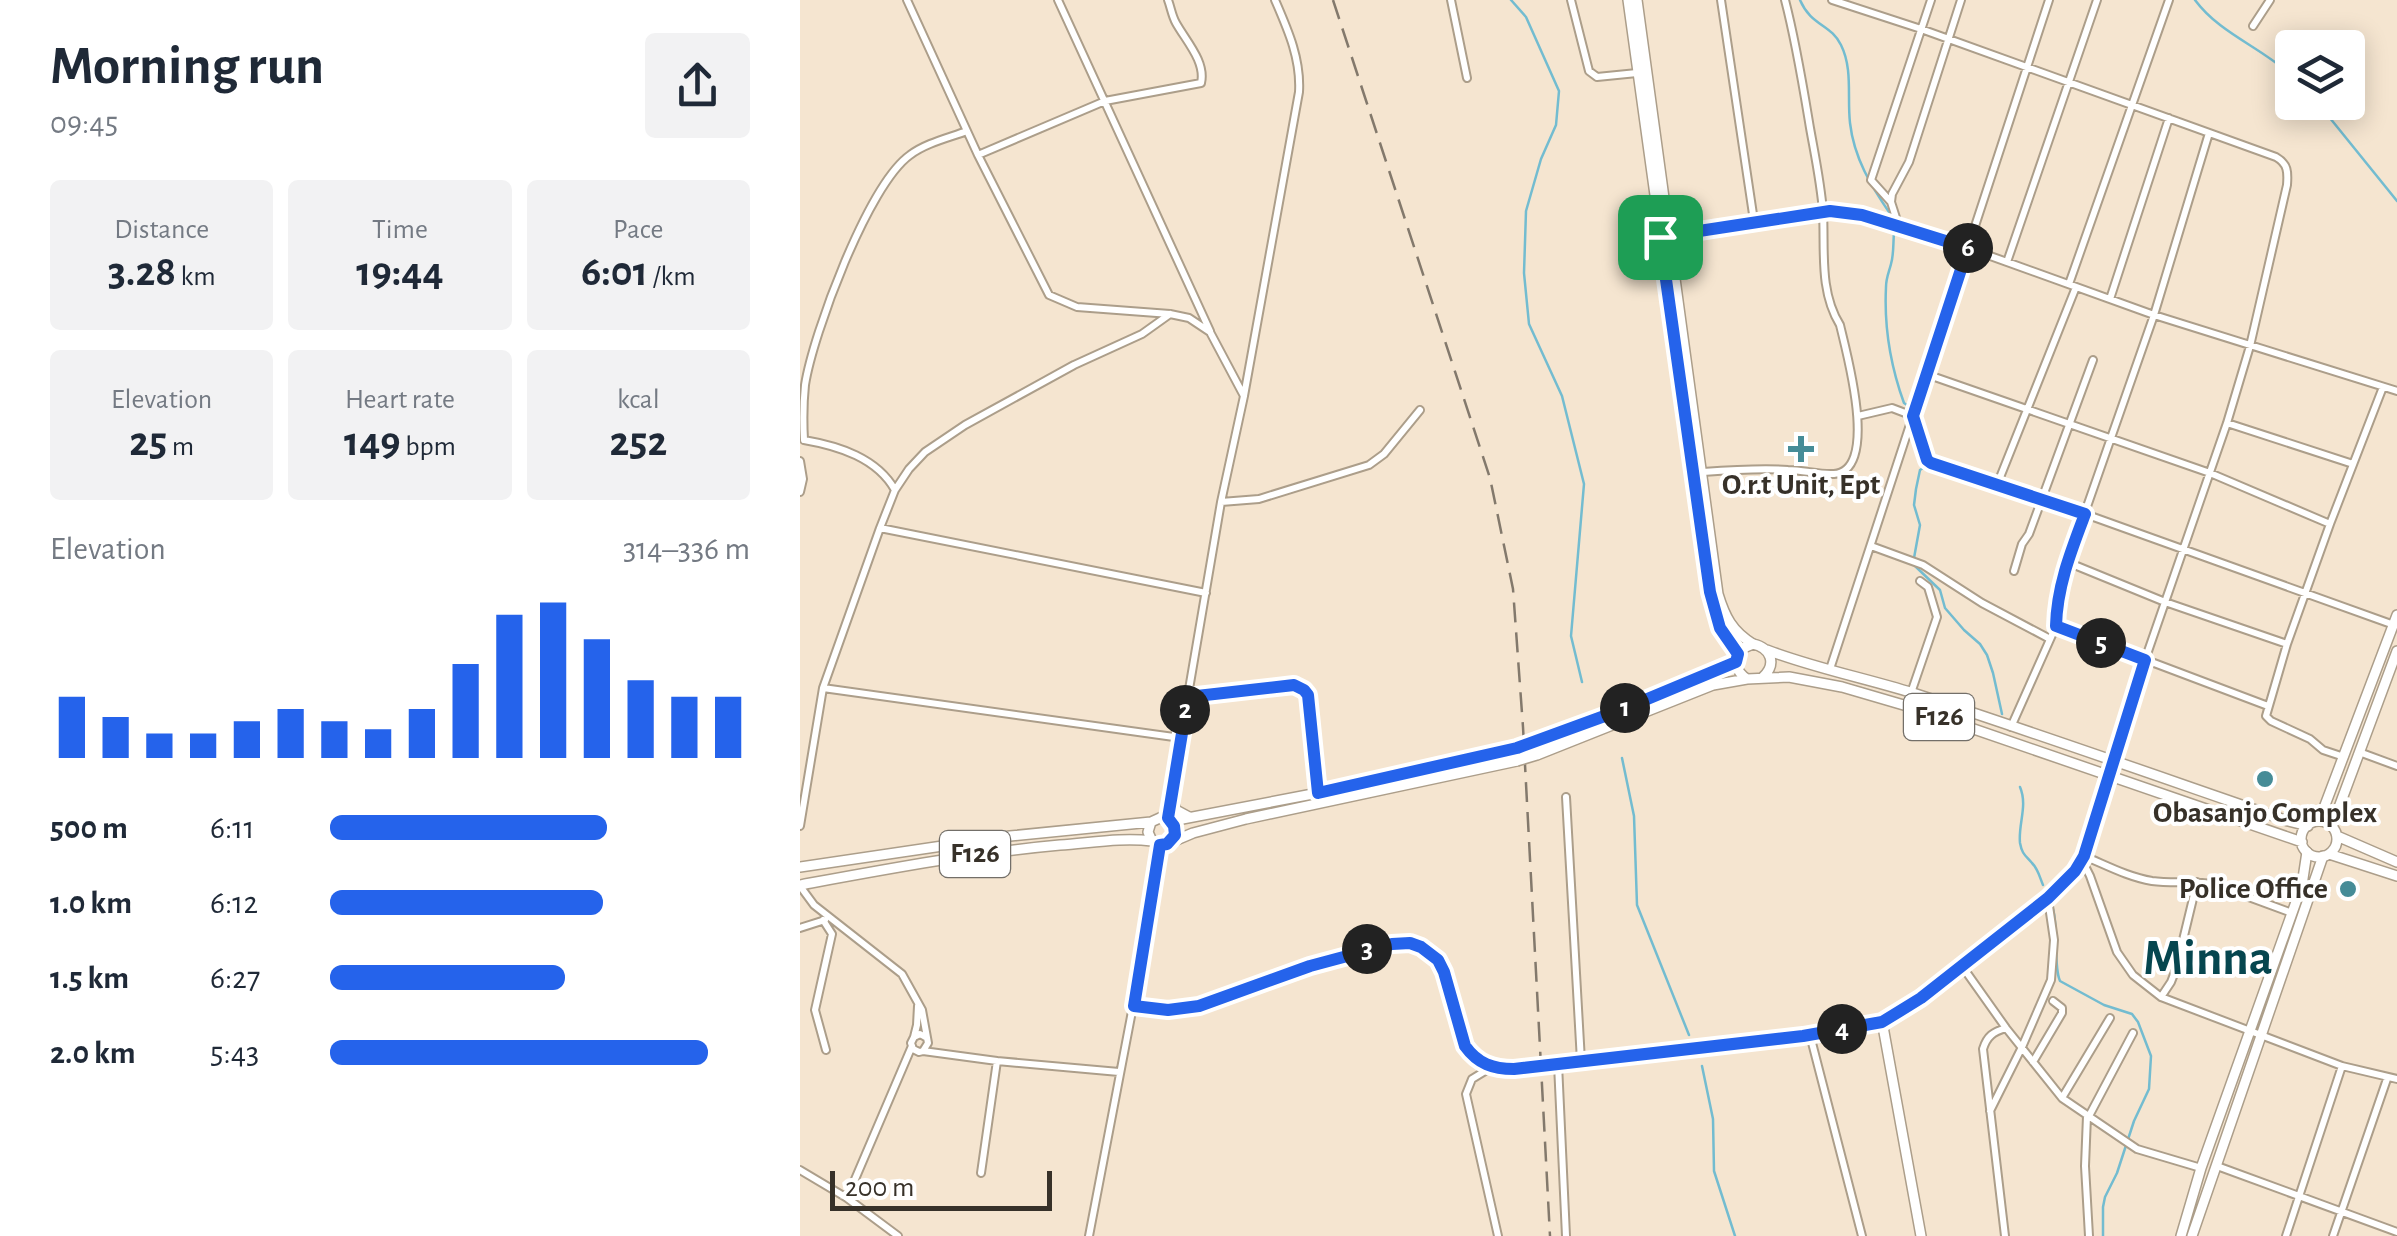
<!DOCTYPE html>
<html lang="en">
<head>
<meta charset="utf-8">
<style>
	body { margin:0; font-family:"Alegreya Sans",sans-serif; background:#f2f2f3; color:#1f2937; height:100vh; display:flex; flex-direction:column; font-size:38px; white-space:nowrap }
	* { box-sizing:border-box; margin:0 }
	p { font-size:32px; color:#747a83 }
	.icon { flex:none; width:55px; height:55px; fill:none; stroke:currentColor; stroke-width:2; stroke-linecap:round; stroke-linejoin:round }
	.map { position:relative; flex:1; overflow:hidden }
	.drawer { display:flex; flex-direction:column; background:#fff; width:800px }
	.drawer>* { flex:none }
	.controls { position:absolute; left:1475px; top:30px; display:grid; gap:20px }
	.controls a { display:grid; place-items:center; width:90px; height:90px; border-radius:10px; background:#fff; box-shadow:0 5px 25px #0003; font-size:50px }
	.scale { position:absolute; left:30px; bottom:25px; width:222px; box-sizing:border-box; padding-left:10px; border:5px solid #373129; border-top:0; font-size:28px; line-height:35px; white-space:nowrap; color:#373129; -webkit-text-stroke:8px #fff; paint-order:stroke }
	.pin { position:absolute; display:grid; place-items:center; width:85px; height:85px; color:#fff; margin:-42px; border-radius:20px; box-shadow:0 5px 15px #0006 }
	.km { position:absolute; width:50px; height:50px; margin:-25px; border-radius:50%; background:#222; color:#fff; font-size:28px; line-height:50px; text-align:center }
	.round { display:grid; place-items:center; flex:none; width:105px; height:105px; border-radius:10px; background:#f2f2f3 }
	.summary { display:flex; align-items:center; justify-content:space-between; height:170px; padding:0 50px }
	h1 { font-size:55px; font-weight:700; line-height:75px }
	.stats { display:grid; grid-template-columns:repeat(3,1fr); gap:15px; height:170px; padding:10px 50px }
	.stats div { display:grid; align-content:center; border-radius:10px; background:#f2f2f3; text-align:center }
	.stats b { font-size:42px; font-weight:700 }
	.stats small { font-size:28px; font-weight:400 }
	.stats p { font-size:28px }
	.chart { height:280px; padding:20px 50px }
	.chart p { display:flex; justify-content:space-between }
	.chart svg { width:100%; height:180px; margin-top:10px; stroke:#2563eb; stroke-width:6 }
	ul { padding:0 50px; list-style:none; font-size:32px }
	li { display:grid; grid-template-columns:160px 120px 1fr; align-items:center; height:75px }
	li i { height:25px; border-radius:12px; background:#2563eb }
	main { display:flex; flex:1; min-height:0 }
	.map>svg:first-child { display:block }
</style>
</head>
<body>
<main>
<section class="drawer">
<div class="summary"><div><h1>Morning run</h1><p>09:45</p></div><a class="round"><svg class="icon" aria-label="share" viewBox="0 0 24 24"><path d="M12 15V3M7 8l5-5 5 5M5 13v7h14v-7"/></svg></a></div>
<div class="stats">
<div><p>Distance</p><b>3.28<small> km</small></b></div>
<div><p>Time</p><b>19:44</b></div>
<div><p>Pace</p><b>6:01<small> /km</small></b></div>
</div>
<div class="stats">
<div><p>Elevation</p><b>25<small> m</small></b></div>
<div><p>Heart rate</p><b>149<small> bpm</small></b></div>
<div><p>kcal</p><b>252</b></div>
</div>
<div class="chart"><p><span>Elevation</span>314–336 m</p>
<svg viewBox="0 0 160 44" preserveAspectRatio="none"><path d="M5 44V29M15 44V34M25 44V38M35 44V38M45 44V35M55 44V32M65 44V35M75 44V37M85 44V32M95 44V21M105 44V9M115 44V6M125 44V15M135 44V25M145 44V29M155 44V29"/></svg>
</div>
<ul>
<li><b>500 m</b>6:11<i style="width:66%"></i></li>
<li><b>1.0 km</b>6:12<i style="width:65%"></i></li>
<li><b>1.5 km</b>6:27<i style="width:56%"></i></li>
<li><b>2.0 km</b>5:43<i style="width:90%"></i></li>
</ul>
</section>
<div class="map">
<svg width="1597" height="1236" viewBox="0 0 1597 1236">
	<rect width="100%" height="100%" fill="#f5e5d0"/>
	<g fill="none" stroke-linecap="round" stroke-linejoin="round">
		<!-- stream -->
		<path stroke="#73bcd0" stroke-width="2.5" d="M711,0l15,17 33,74 -3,34 -15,34 -15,52 -2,62 5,51 33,72 22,88 -13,152 11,46
			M1000,0c11,26 31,24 41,45 12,24 6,52 9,78 4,35 21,63 41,92
			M1395,0c25,34 68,48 97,76
			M1517,102l80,99
			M1094,233c-1,10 0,21 -3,31 -2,8 -5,14 -5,23 -2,39 5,80 18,116l6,4
			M1114,558l6,-33 -6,-20 2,-16 4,-19 8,-5
			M1115,566l25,24 5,18 19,22 16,14 7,11 6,18 9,41
			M822,758l12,58 3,89 52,130
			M1220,787c8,19 -2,37 0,56 2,11 5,12 12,20 6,6 8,15 11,22
			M1253,909c6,23 0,56 7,72l44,24 28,9 6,8 13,34 -2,33 -15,32 -17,52 -12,24 -2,10v29
			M902,1066l11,53 1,52 21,65"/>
		<defs>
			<path id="street" d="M107,0l71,155 71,140 28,12 93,7 19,4 21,14 34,64
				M258,0l152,331
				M651,0l16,78
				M771,0l18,71 8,6 40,-4
				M921,0l33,221
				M1453,26l17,-26
				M178,155l127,-54 96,-18c5,-21 -15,-42 -25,-60 -4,-7 -5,-15 -8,-23
				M1090,201l-19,-21 60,-180
				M1099,227l-8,-25 1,-8 17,-32 52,-162
				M869,235l154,-23 39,3 106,33 186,67 243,76
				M1207,262l90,-262
				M1269,284l100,-284
				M1310,299l59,-181
				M1126,374l284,99 120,51
				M1058,416l34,-8 21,8 14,43 4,4 154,51 309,111
				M1427,423l126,41
				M4,440c-1,-19 -1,-36 1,-55 8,-51 63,-200 105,-230 16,-12 38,-17 57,-24
				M4,440c35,6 73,18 91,50
				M0,461l3,18 -3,13
				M903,472c28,-2 57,-4 85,-2 15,0 32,5 46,4 46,-3 12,-123 6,-149 -21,-34 -15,-75 -17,-113 -2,-28 -8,-56 -13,-84 -7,-42 -14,-86 -25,-128
				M1197,485l79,-198
				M421,502l38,-3 110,-34 15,-11 36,-44
				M80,528l326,65
				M1071,546l52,19 59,38 68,36
				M1267,562l98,40 122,42
				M1214,571l8,-27 7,-10 64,-174
				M1256,626l212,80
				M1030,669l219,-669
				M23,688l358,50
				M1111,693l26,-76 -9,-30 -8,-6
				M388,697l106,-12 11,5 2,5 11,98
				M1211,727l45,-101 1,-21 5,-27 92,-263 55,-182
				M1559,752l38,14
				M1544,757l-21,-7 -13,-11 -39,-18 -5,-5 21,-72 43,-120 53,-137
				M766,797l15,264
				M367,818l54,-316 23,-106 55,-304c2,-33 -11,-62 -24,-92
				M0,826l23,-138 57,-160 15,-38 14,-21 16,-17 40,-27 109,-60 68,-31 28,-20
				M1284,856c22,9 44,21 68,25 22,3 43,-1 64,4l76,28
				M1282,860l8,16 27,76 16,23 28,22 181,69 55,13
				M0,886l14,19 88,69 20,36 6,33 -5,8 -4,1 -6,-3 -2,-6 3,-6 6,-3 7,4
				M23,920l9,14 -17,76 11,40
				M0,928l25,-8
				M1162,966l44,62 56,70 75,51 64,19
				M1361,997l10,-15 5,-13 21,-87
				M333,1006l35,4 31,-4 110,-40 83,-23h18l11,4 17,14 6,10 21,75c13,18 28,23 49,23l289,-33 79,-15 39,-23 126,-100 28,-27 9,-15 61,-196 82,-237 23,-77 37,-161c1,-13 1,-21 -11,-28l-355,-128 -89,-29
				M1010,1035l52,201
				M114,1037l3,-12 1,-19
				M123,1051l74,10 122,11
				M1233,1062l29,-49v-5l-9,-7
				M758,1064l8,172
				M690,1068l-18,11 -6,15 32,142
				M1262,1098l48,-80
				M1190,1111l32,-64 29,-67 3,-40 -6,-41
				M1287,1116l-2,50 4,70
				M1289,1116l44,-83
				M1417,1166l180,66
				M0,1170l47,28 51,38
				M181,1173l16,-112
				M47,1198l65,-152
				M289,1236l44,-230 27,-161
				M1205,1236l-22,-187c4,-13 10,-17 23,-21
				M1486,1236l56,-170
				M1533,1236l54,-157"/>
			<path id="secondary" d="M828,0l82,592 10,36 17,26
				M837,0l81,594c7,23 14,37 35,50
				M1519,821l78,-206
				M1532,826l65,-175
				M1082,1021l39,215
				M1381,1236l20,-68 101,-283 5,-33
				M1392,1236l131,-380"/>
			<path id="primary" d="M967,650c47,18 98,28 146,43 126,41 250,85 375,128l20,5
				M963,677c14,-13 8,-29 -10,-33l-12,5c-8,11 -6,22 6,30l42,-2 53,10 65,19 395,136
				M735,742l86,-32 115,-49
				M737,755l176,-70 34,-6
				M371,796l5,14 13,7
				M372,821l146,-28 199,-45
				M1501 839a18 18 0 1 1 36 0a18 18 0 1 1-36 0Z
				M1537,836l60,26
				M373,840l3,-10 -4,-9 -10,-4 -11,5 -3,10 4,9 8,4 7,-1 26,-11 53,-14 271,-58
				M1529,854l68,22
				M0,867l210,-31 141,-14
				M0,885c87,-16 172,-32 260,-40 30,-2 62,-8 92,-4"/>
		</defs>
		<!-- street casing -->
		<use href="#street" stroke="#ac9e8a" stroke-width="10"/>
		<!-- secondary casing -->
		<use href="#secondary" stroke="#ac9e8a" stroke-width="12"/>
		<!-- primary casing -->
		<use href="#primary" stroke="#ac9e8a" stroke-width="12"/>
		<!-- street -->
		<use href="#street" stroke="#fff" stroke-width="6"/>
		<!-- secondary -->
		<use href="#secondary" stroke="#fff" stroke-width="9"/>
		<!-- primary -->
		<use href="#primary" stroke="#fff" stroke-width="9"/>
		<!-- rail -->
		<path stroke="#83796c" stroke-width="2.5" stroke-dasharray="20 10" stroke-linecap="butt" d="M533,0l157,478 23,111 10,138 27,509"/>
		<defs>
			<path id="primary-bridge" d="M717,748l18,-6
				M717,761l20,-6"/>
		</defs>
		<!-- primary-bridge casing -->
		<use href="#primary-bridge" stroke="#ac9e8a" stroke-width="12" stroke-linecap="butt"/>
		<!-- primary-bridge -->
		<use href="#primary-bridge" stroke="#fff" stroke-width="9"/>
	</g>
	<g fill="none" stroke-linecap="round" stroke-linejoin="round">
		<defs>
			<path id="route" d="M1030,211l32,4 106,33 -55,168 14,44 4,3 154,51c-14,37 -28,72 -29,112l89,34 -61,196 -9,15 -27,27 -127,100 -39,24 -79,14 -289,33c-21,0 -36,-5 -49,-23l-21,-74 -6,-12 -17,-13 -11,-4 -18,1 -82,22 -111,40 -31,4 -34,-4 26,-161 7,-1 8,-9 -1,-9 -6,-8 20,-121 106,-12 10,5 4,5 10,98 199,-45 104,-38 115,-48 2,-8 -18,-26 -10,-36 -50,-355z"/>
		</defs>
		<!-- route casing -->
		<use href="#route" stroke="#fff" stroke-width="20"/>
		<!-- route -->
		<use href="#route" stroke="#2563eb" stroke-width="12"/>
	</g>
	<!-- markers -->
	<g fill="#468c97" stroke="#fff" stroke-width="4">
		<path d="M996 434h10v10h10v10h-10v10h-10v-10h-10v-10h10z"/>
		<circle cx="1465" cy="779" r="10"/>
		<circle cx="1548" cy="889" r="10"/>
	</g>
	<g text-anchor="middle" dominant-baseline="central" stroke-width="8" stroke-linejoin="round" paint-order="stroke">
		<!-- shield labels -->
		<g fill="#fff" stroke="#736f69" stroke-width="2.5">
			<rect x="1104" y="694" width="70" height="46" rx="8"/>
			<rect x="140" y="831" width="70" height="46" rx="8"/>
		</g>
		<g font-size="28" font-weight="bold" fill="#373129">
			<text x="1139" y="717">F126</text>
			<text x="175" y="854">F126</text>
		</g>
		<!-- poi labels -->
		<g font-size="30" font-weight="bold" fill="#373129" stroke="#fff">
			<text x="1001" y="485">O.r.t Unit, Ept</text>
			<text x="1465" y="813">Obasanjo Complex</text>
			<text x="1528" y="889" text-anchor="end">Police Office</text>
		</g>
		<!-- town labels -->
		<g font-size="50" font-weight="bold" fill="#06464f" stroke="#fff">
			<text x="1408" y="959">Minna</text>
		</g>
	</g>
</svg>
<div class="controls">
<a><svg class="icon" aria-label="layers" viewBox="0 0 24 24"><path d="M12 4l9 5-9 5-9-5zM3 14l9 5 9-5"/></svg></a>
</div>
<div class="scale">200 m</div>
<div class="pin" style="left:860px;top:237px;background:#1e9e55"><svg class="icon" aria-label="arrive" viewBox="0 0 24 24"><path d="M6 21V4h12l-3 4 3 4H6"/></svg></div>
<b class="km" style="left:825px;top:708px">1</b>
<b class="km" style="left:385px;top:710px">2</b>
<b class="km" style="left:567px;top:949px">3</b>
<b class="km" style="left:1042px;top:1029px">4</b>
<b class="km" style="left:1301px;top:643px">5</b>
<b class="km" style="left:1168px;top:248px">6</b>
</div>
</main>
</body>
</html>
